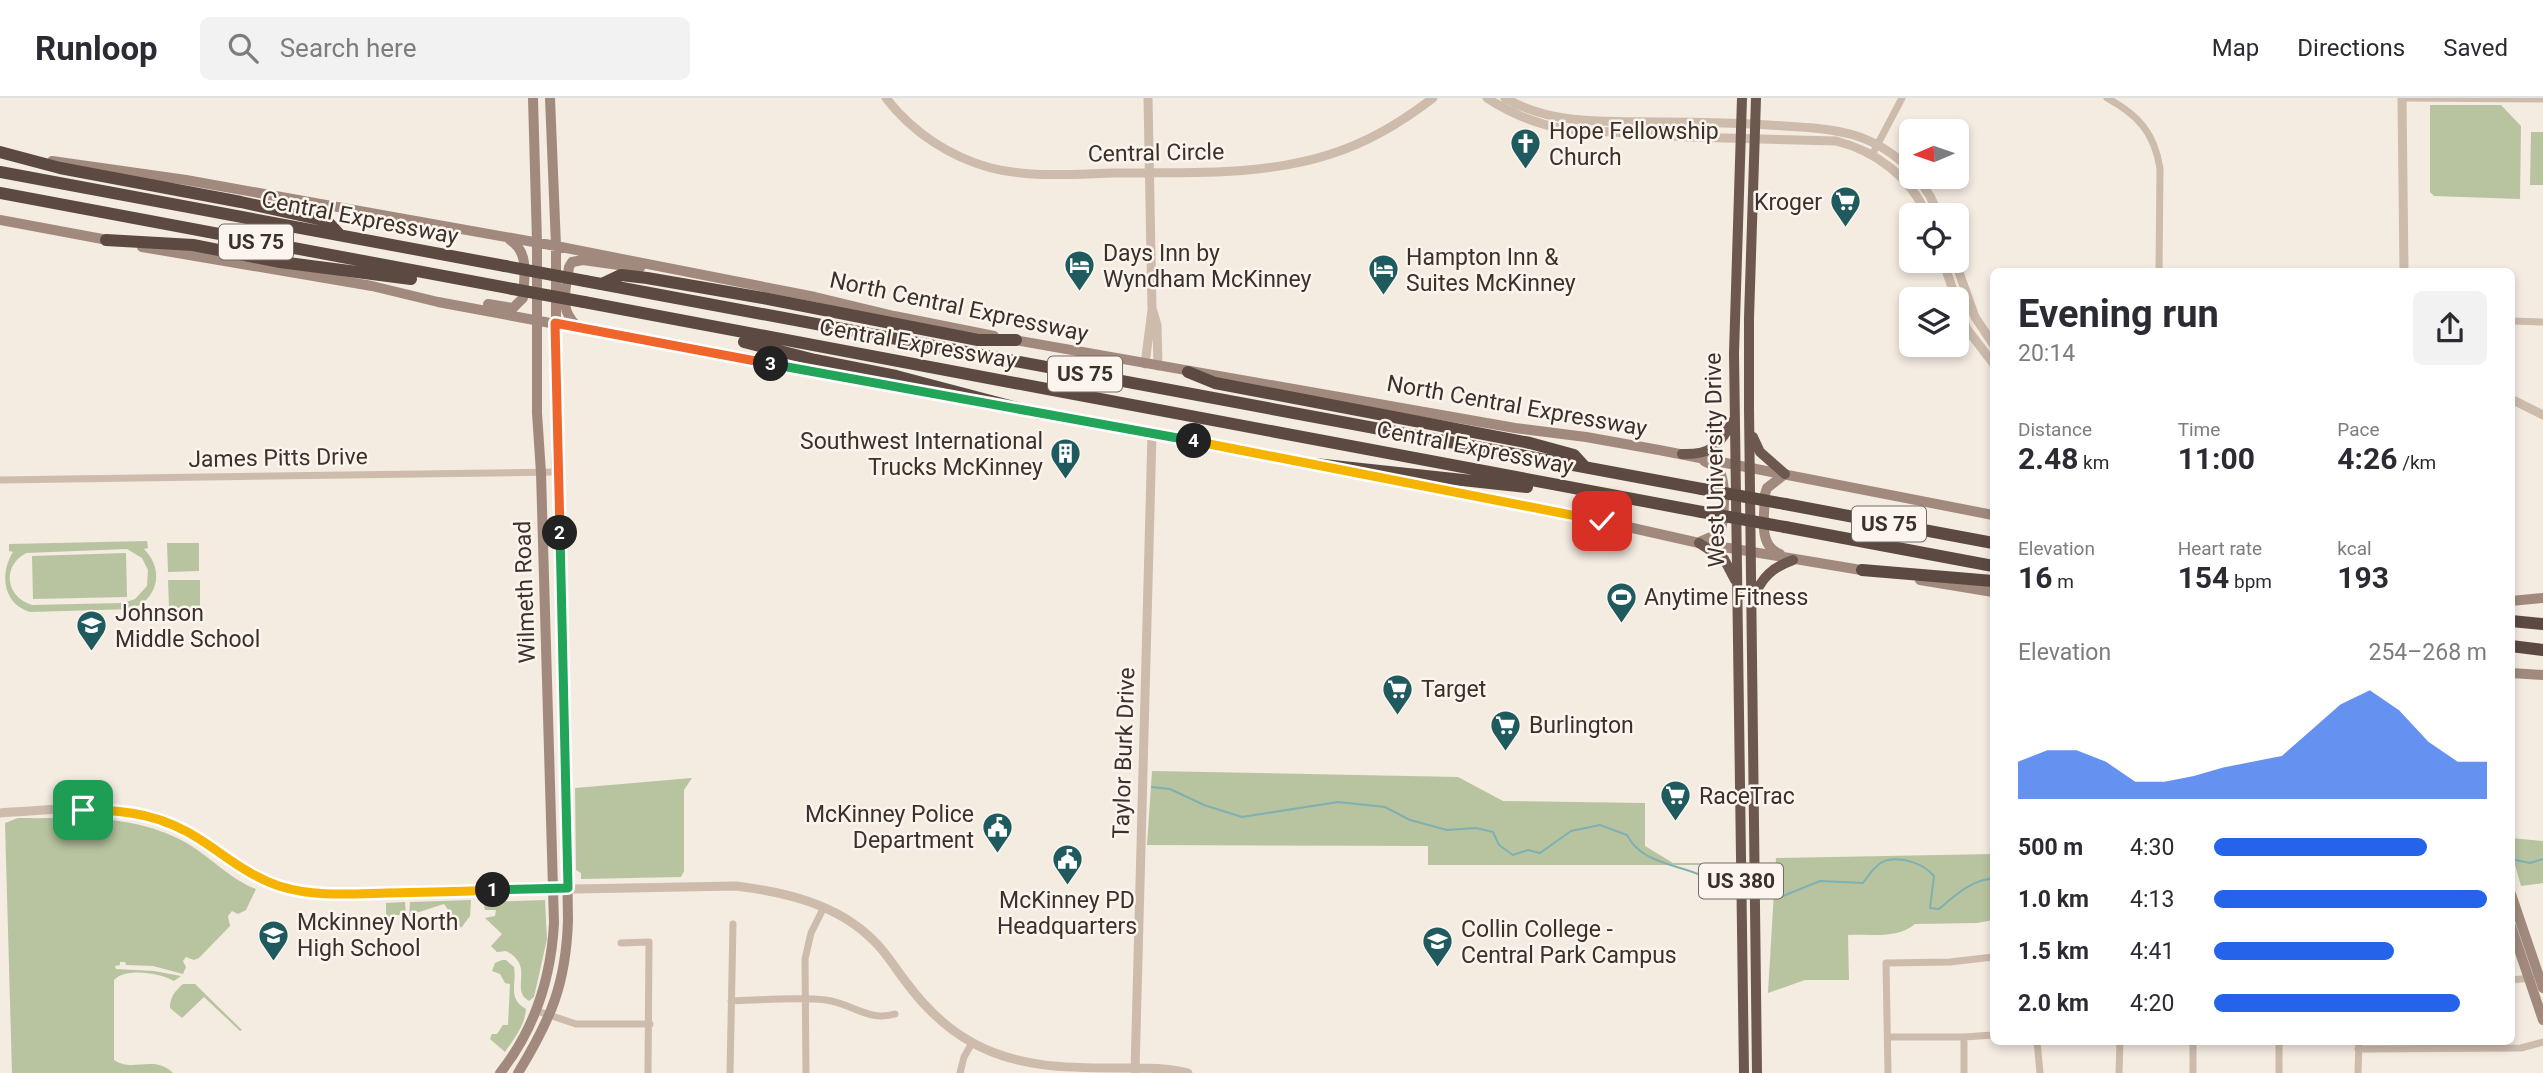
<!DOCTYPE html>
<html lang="en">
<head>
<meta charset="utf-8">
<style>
	body { margin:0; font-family:Roboto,sans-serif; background:#f2f2f3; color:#2b2b33; height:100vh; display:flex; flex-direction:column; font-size:26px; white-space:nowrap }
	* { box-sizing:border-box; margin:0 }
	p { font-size:23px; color:#7c7c81 }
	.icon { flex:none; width:38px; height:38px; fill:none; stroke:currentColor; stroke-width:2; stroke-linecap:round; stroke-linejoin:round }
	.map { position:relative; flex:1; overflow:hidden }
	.sheet { position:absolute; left:1990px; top:170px; width:525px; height:777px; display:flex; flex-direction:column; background:#fff; border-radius:10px; box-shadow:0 4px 10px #0003 }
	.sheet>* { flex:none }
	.needle { width:46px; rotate:268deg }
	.controls { position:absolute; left:1899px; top:21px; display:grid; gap:14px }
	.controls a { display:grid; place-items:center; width:70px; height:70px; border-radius:10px; background:#fff; box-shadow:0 4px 10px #0003; font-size:35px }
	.pin { position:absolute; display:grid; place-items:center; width:60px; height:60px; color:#fff; margin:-30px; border-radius:14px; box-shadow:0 4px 10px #0006 }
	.km { position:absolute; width:35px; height:35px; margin:-18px; border-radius:50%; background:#222; color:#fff; font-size:19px; line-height:35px; text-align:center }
	.round { display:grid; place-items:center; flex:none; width:74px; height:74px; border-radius:10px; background:#f2f2f3 }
	.overview { display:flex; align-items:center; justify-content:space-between; height:119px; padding:0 28px }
	h1 { font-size:38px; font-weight:700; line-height:52px }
	.metrics { display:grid; grid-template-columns:repeat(3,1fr); gap:10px; height:119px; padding:7px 28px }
	.metrics div { display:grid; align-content:center }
	.metrics b { font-size:30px; font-weight:700 }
	.metrics small { font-size:19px; font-weight:400 }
	.metrics p { font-size:19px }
	.chart { height:196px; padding:14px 28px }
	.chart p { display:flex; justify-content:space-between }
	.chart svg { width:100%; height:126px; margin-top:7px; fill:#2563eb; opacity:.7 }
	ul { padding:0 28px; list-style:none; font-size:23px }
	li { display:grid; grid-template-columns:112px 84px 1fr; align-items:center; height:52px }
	li i { height:18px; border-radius:9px; background:#2563eb }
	header { display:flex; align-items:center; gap:42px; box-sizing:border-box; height:98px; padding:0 35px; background:#fff; border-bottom:2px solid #e1e1e2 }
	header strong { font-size:33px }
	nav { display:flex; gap:38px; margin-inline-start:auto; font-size:24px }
	.search { width:490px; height:63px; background:#f2f2f3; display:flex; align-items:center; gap:18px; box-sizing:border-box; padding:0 24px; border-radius:10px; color:#7c7c81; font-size:26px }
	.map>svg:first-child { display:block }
</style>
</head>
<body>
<header>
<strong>Runloop</strong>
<div class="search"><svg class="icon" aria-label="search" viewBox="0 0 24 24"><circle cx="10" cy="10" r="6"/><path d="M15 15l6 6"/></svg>Search here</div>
<nav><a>Map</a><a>Directions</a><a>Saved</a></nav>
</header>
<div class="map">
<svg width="2543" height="975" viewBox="0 0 2543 975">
	<rect width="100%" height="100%" fill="#f4ebe1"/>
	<!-- green -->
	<path fill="#b8c4a0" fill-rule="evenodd" d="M2430,7h71l20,21 -1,73 -86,-3 -4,-4z
		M2531,34h12v53h-13z
		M147,443l1,7 -4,1c20,20 15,49 -12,60l-102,3c-28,-9 -30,-39 -17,-60l-4,-1v-7zM127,451l15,9 6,12 -1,16 -12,13 -12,4 -91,2c-27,-8 -30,-39 -6,-52z
		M199,445v28l-31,1 -1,-29z
		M126,455l1,44 -94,2 -1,-43z
		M168,482h32v28h-31z
		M1152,673l306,6 45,24 142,2v43l28,17h50l6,2h-301v-19l-281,-1z
		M692,680l-8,12v81l-3,6 -100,2v-6l-5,-3 -1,-82z
		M18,720c59,1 111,-5 165,23 26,14 46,38 73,48l-10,21 -8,4 -6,-3 -4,5 2,10 -31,32 -5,2 -8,-3 -3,4 3,6 -3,7 -30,-8 -27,-1 -1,-3h-5v3l-5,1 1,3 38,2 27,5 -7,5c-13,-8 -49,-14 -60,-1v80c19,13 40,-6 59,13h-161l-7,-250z
		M2511,740l32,3v42l-22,3 -10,-35z
		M1993,756v66l-16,3 -62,1c-17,15 -45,10 -67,11l1,45h-44l-37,13 8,-135z
		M471,802l-1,16 -9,12 -17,-24 -28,9 -7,6 1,-17z
		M545,802l2,39 -13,58 -5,4c-20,-12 7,-34 -23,-50l-9,1 -6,-6 11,-12 -17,-16 10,-2 1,-6h-11l-2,-8z
		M405,804l1,13h-15l-2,4h-3v-16z
		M502,862h4l8,7c3,18 -7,31 12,42 -1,16 -12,30 -21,43l-15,-13 2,-5h5l6,-9h5l2,-41 -5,-1 -5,-9 -8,-3 3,-8z
		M183,886h12l47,46 -2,1 -36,-34 -22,21 -12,-10c0,-11 5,-17 13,-24z"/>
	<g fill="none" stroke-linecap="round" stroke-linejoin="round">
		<!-- stream -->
		<path stroke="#7fb0b2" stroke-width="2" d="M1152,689l18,2 34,16 38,12 96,-15 47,5 25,13 37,10 29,-2 17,4 6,13 14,10 15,-5 12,3 31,-22 29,-6 27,10c14,28 49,29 76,41 10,4 18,11 29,15
			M2511,761l19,4 13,-4
			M1770,800l13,-2 37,-15 43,2c6,-8 14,-21 25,-23 16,-3 36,4 46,16l-4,32 9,1c14,-12 35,-31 54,-30"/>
		<!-- minor -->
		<path stroke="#cdbbac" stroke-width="7" d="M2107,0c31,17 47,34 53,70l-1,103
			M2402,0l141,1
			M1872,57l30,-57
			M2511,223l32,1
			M0,382l557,-8
			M621,845l28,-1 -1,131
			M2511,882l20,-2
			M731,903c31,-1 64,-4 95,-1 25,3 42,22 69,14
			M537,913l39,13h74
			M1888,939h76l29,-2
			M1964,939v36
			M2037,943l3,32
			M2358,951l163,-1 22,-6
			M730,975l3,-149
			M806,975l-1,-114 6,-26 13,-26
			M960,975l4,-16 8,-14
			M1888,975l-2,-110 64,-1 43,-5
			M2119,975l1,-32
			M2193,975v-32
			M2279,975v-32
			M2358,975l1,-32"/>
		<!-- tertiary -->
		<path stroke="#cdbbac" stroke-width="9" d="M886,0c26,34 64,59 105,70 39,10 83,6 123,5 73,-1 146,4 217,-19 38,-12 71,-32 102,-56
			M1148,0l4,210 5,17 1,41
			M1487,0c23,15 49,26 77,31l125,8 147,4c40,10 74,36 91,74
			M1505,0c48,28 103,23 156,24 41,0 82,1 123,4 52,3 87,5 127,44
			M2402,0l2,173
			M1917,79l13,19 9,19
			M1943,163l13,38
			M1955,163l20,56 18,27
			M1956,204l11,27 26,34
			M1145,266l7,-54
			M2511,301l32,16
			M0,715c54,-4 120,-11 170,10 25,11 45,29 68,44 22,14 48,23 75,27l423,-8c49,6 101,18 137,54 13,12 22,28 33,42 17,23 41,47 67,61 45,25 95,25 145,25 23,0 47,-1 70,5
			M1135,973l17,-637"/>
		<!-- secondary -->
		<path stroke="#a18a7d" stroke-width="10" d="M52,63l134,19 370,66 259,51 79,19 100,20
			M0,122l113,21
			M142,149l230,39 66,16 535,100
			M488,206l25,4 10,-10c1,-20 7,-46 -13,-58
			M577,228c-19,-17 -11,-36 -8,-59l3,-5 11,-2 57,8
			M1009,241l506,89 71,9 73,13 334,65
			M1036,315l285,52
			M1377,378l189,37 133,30 168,28
			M1699,444l21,-9c4,-12 7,-52 -1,-62 -4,-5 -10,-8 -15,-10
			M1780,456c-23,-8 -15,-40 -15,-60l2,-6 18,-14
			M1920,482l73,12
			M2511,503l32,-3
			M2511,575l32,2
			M2511,796l32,94
			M2511,828l32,94
			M500,975c35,-44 51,-94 54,-150l-13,-450 -4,-60v-171l-4,-144
			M518,975c33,-54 48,-89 50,-153l-5,-313 -7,-152v-209l-6,-148"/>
		<!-- trunk -->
		<path stroke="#6c584f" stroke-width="10" d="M1742,0l-8,255 10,720
			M1756,0l-7,220v91l8,664
			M1753,339l7,15 25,22
			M1682,356c30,1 36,-8 51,-33
			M1699,445l25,16 11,21
			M1754,499c8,-20 19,-30 39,-37"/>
		<!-- motorway -->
		<path stroke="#5c4a42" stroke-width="12" d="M0,54l60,16 181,34 86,19 13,14
			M0,74l505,94
			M0,95l513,96
			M106,142l87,5 87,17 131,17
			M585,183l1117,208
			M602,186l19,-9 26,3 116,20 215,42h38
			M584,204l1118,210
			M744,244l71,18 81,16 144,38
			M1188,274l27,11 315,60 44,12 11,12
			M1315,366l212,23
			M1785,406l208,39
			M1785,429l208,39
			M1862,472l131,11
			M2511,523l32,3
			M2511,548l32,4"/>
		<!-- motorway-bridge -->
		<path stroke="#5c4a42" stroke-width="12" d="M505,168l80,15
			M513,191l71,13
			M1702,391l83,15
			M1702,414l83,15"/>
	</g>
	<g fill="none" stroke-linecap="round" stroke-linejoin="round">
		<defs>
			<path id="split-1" d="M83,712c43,-1 82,6 118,30 26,17 48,36 78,46 35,11 70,8 107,7 35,-1 71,-1 107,-3"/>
			<path id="split-2" d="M493,792l75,-2 -8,-355"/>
			<path id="split-3" d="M560,435l-5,-210 216,41"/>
			<path id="split-4" d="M771,266l423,77"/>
			<path id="split-5" d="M1194,343l408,80"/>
		</defs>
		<!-- split-1 casing -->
		<use href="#split-1" stroke="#fff" stroke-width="14"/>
		<!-- split-2 casing -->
		<use href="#split-2" stroke="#fff" stroke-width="14"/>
		<!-- split-3 casing -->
		<use href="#split-3" stroke="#fff" stroke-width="14"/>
		<!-- split-4 casing -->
		<use href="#split-4" stroke="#fff" stroke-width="14"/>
		<!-- split-5 casing -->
		<use href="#split-5" stroke="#fff" stroke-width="14"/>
		<!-- split-1 -->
		<use href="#split-1" stroke="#f5b400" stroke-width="9"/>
		<!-- split-2 -->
		<use href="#split-2" stroke="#22a559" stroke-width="9"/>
		<!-- split-3 -->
		<use href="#split-3" stroke="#f0652b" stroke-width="9"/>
		<!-- split-4 -->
		<use href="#split-4" stroke="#22a559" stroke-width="9"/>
		<!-- split-5 -->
		<use href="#split-5" stroke="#f5b400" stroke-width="9"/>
	</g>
	<!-- icons -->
	<defs>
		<symbol id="church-pin" viewBox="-11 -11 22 30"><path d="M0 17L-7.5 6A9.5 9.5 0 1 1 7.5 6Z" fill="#1f5a5e" stroke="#fbf5ee"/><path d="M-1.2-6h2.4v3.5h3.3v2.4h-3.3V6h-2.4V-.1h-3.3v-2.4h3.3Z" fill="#fff"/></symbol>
		<symbol id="supermarket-pin" viewBox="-11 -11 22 30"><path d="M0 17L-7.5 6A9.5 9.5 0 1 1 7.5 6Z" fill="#1f5a5e" stroke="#fbf5ee"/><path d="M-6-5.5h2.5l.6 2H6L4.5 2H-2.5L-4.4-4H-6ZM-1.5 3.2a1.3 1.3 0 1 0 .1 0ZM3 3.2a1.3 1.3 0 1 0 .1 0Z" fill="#fff"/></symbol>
		<symbol id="hotel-pin" viewBox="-11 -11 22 30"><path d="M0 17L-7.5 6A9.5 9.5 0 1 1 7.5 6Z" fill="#1f5a5e" stroke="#fbf5ee"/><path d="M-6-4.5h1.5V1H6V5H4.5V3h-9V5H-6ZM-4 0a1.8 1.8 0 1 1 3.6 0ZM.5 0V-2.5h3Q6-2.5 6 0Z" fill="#fff"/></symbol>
		<symbol id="building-pin" viewBox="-11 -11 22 30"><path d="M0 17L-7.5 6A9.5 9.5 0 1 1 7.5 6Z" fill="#1f5a5e" stroke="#fbf5ee"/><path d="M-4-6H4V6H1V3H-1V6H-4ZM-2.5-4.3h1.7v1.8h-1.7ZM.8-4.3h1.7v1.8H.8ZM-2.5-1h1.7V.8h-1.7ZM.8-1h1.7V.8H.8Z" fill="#fff"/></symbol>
		<symbol id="stadium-pin" viewBox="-11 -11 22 30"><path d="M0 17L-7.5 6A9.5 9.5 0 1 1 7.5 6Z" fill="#1f5a5e" stroke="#fbf5ee"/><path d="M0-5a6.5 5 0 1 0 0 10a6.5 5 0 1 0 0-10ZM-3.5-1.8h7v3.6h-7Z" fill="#fff"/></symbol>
		<symbol id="school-pin" viewBox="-11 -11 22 30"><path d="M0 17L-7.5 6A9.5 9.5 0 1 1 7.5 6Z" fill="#1f5a5e" stroke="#fbf5ee"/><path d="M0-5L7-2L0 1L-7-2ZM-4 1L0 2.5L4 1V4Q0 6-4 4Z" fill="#fff"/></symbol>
		<symbol id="civic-pin" viewBox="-11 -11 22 30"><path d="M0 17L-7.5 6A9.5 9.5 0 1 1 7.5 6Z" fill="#1f5a5e" stroke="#fbf5ee"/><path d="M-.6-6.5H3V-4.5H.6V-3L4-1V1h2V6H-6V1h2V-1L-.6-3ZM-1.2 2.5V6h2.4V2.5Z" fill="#fff"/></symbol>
		<symbol id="university-pin" viewBox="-11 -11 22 30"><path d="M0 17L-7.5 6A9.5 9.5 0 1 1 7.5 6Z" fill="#1f5a5e" stroke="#fbf5ee"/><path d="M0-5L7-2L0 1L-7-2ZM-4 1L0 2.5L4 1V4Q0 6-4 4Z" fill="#fff"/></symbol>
	</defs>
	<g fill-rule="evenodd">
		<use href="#church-pin" x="1508" y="28" width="35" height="47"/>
		<use href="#supermarket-pin" x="1828" y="86" width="35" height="47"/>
		<use href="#hotel-pin" x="1062" y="150" width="35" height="47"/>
		<use href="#hotel-pin" x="1366" y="154" width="35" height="47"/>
		<use href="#building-pin" x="1048" y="338" width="35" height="47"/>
		<use href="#stadium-pin" x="1604" y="482" width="35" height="47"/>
		<use href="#school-pin" x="74" y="510" width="35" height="47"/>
		<use href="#supermarket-pin" x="1380" y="574" width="35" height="47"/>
		<use href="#supermarket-pin" x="1488" y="610" width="35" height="47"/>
		<use href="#supermarket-pin" x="1658" y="680" width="35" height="47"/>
		<use href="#civic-pin" x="980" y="712" width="35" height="47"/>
		<use href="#civic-pin" x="1050" y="744" width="35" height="47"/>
		<use href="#school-pin" x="256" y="820" width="35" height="47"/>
		<use href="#university-pin" x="1420" y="826" width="35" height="47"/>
	</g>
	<g text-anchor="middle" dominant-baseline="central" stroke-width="5" stroke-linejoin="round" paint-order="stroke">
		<!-- shield labels -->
		<g fill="#fbf5ee" stroke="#756b66" stroke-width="2">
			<rect x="219" y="126.5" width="74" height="35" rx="5"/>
			<rect x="1048" y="258.5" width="74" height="35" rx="5"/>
			<rect x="1852" y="408.5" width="74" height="35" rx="5"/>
			<rect x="1699" y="765.5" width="84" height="35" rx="5"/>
		</g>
		<g font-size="21" font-weight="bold" fill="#3b302b">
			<text x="256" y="144">US 75</text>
			<text x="1085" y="276">US 75</text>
			<text x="1889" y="426">US 75</text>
			<text x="1741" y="783">US 380</text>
		</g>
		<!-- poi labels -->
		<g font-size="23" fill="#3b302b" stroke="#fbf5ee" text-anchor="start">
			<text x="1549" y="33">Hope Fellowship<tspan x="1549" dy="26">Church</tspan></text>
			<text x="1822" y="104" text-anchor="end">Kroger</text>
			<text x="1103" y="155">Days Inn by<tspan x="1103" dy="26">Wyndham McKinney</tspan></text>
			<text x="1406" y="159">Hampton Inn &amp;<tspan x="1406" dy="26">Suites McKinney</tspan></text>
			<text x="1043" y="343" text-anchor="end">Southwest International<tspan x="1043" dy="26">Trucks McKinney</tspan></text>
			<text x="1644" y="499">Anytime Fitness</text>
			<text x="115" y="515">Johnson<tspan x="115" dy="26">Middle School</tspan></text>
			<text x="1421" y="591">Target</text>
			<text x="1529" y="627">Burlington</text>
			<text x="1699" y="698">RaceTrac</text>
			<text x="974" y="716" text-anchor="end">McKinney Police<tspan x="974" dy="26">Department</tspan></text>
			<text x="1067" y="802" text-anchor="middle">McKinney PD<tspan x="1067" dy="26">Headquarters</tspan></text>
			<text x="297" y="824">Mckinney North<tspan x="297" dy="26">High School</tspan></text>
			<text x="1461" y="831">Collin College -<tspan x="1461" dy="26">Central Park Campus</tspan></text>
		</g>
		<!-- street labels -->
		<g font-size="23" fill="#3b302b" stroke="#fbf5ee">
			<text transform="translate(1156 55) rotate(-1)">Central Circle</text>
			<text transform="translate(360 120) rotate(11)">Central Expressway</text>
			<text transform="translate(959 209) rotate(12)">North Central Expressway</text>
			<text transform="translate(918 246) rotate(10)">Central Expressway</text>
			<text transform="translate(1517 308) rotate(10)">North Central Expressway</text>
			<text transform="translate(1475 350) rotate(11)">Central Expressway</text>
			<text transform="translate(278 360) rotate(-1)">James Pitts Drive</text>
			<text transform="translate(1715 362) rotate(-91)">West University Drive</text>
			<text transform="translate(525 494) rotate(-92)">Wilmeth Road</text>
			<text transform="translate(1124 655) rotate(-88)">Taylor Burk Drive</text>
		</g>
	</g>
</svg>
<div class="controls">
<a><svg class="needle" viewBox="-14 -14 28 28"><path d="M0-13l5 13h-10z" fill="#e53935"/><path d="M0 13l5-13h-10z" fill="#7c7c81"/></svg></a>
<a><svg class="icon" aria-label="locate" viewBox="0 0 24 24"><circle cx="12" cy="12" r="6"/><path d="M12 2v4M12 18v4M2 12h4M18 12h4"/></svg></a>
<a><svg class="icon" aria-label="layers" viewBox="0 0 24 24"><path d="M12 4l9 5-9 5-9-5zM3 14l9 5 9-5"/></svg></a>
</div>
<div class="pin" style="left:83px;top:712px;background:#1e9e55"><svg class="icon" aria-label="arrive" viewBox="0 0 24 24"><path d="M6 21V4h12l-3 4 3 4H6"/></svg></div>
<div class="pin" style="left:1602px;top:423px;background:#d93025"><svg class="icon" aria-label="check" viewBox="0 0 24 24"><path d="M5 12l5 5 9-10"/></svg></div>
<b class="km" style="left:493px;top:792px">1</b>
<b class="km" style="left:560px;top:435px">2</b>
<b class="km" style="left:771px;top:266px">3</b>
<b class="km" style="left:1194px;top:343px">4</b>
<section class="sheet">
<div class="overview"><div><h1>Evening run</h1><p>20:14</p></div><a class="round"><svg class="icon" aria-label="share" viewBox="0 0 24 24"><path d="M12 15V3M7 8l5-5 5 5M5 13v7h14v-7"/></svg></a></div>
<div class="metrics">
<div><p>Distance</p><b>2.48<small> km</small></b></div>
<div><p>Time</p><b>11:00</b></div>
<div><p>Pace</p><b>4:26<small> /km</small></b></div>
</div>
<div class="metrics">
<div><p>Elevation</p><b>16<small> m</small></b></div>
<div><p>Heart rate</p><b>154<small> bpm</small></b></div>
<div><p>kcal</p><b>193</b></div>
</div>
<div class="chart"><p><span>Elevation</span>254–268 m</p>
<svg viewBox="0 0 160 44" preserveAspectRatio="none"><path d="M0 44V31L10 27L20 27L30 31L40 38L50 38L60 36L70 33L80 31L90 29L100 20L110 11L120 6L130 13L140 24L150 31L160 31V44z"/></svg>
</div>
<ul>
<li><b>500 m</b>4:30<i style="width:78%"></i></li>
<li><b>1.0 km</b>4:13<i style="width:100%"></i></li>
<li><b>1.5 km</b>4:41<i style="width:66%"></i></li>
<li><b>2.0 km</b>4:20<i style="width:90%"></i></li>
</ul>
</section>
</div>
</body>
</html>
